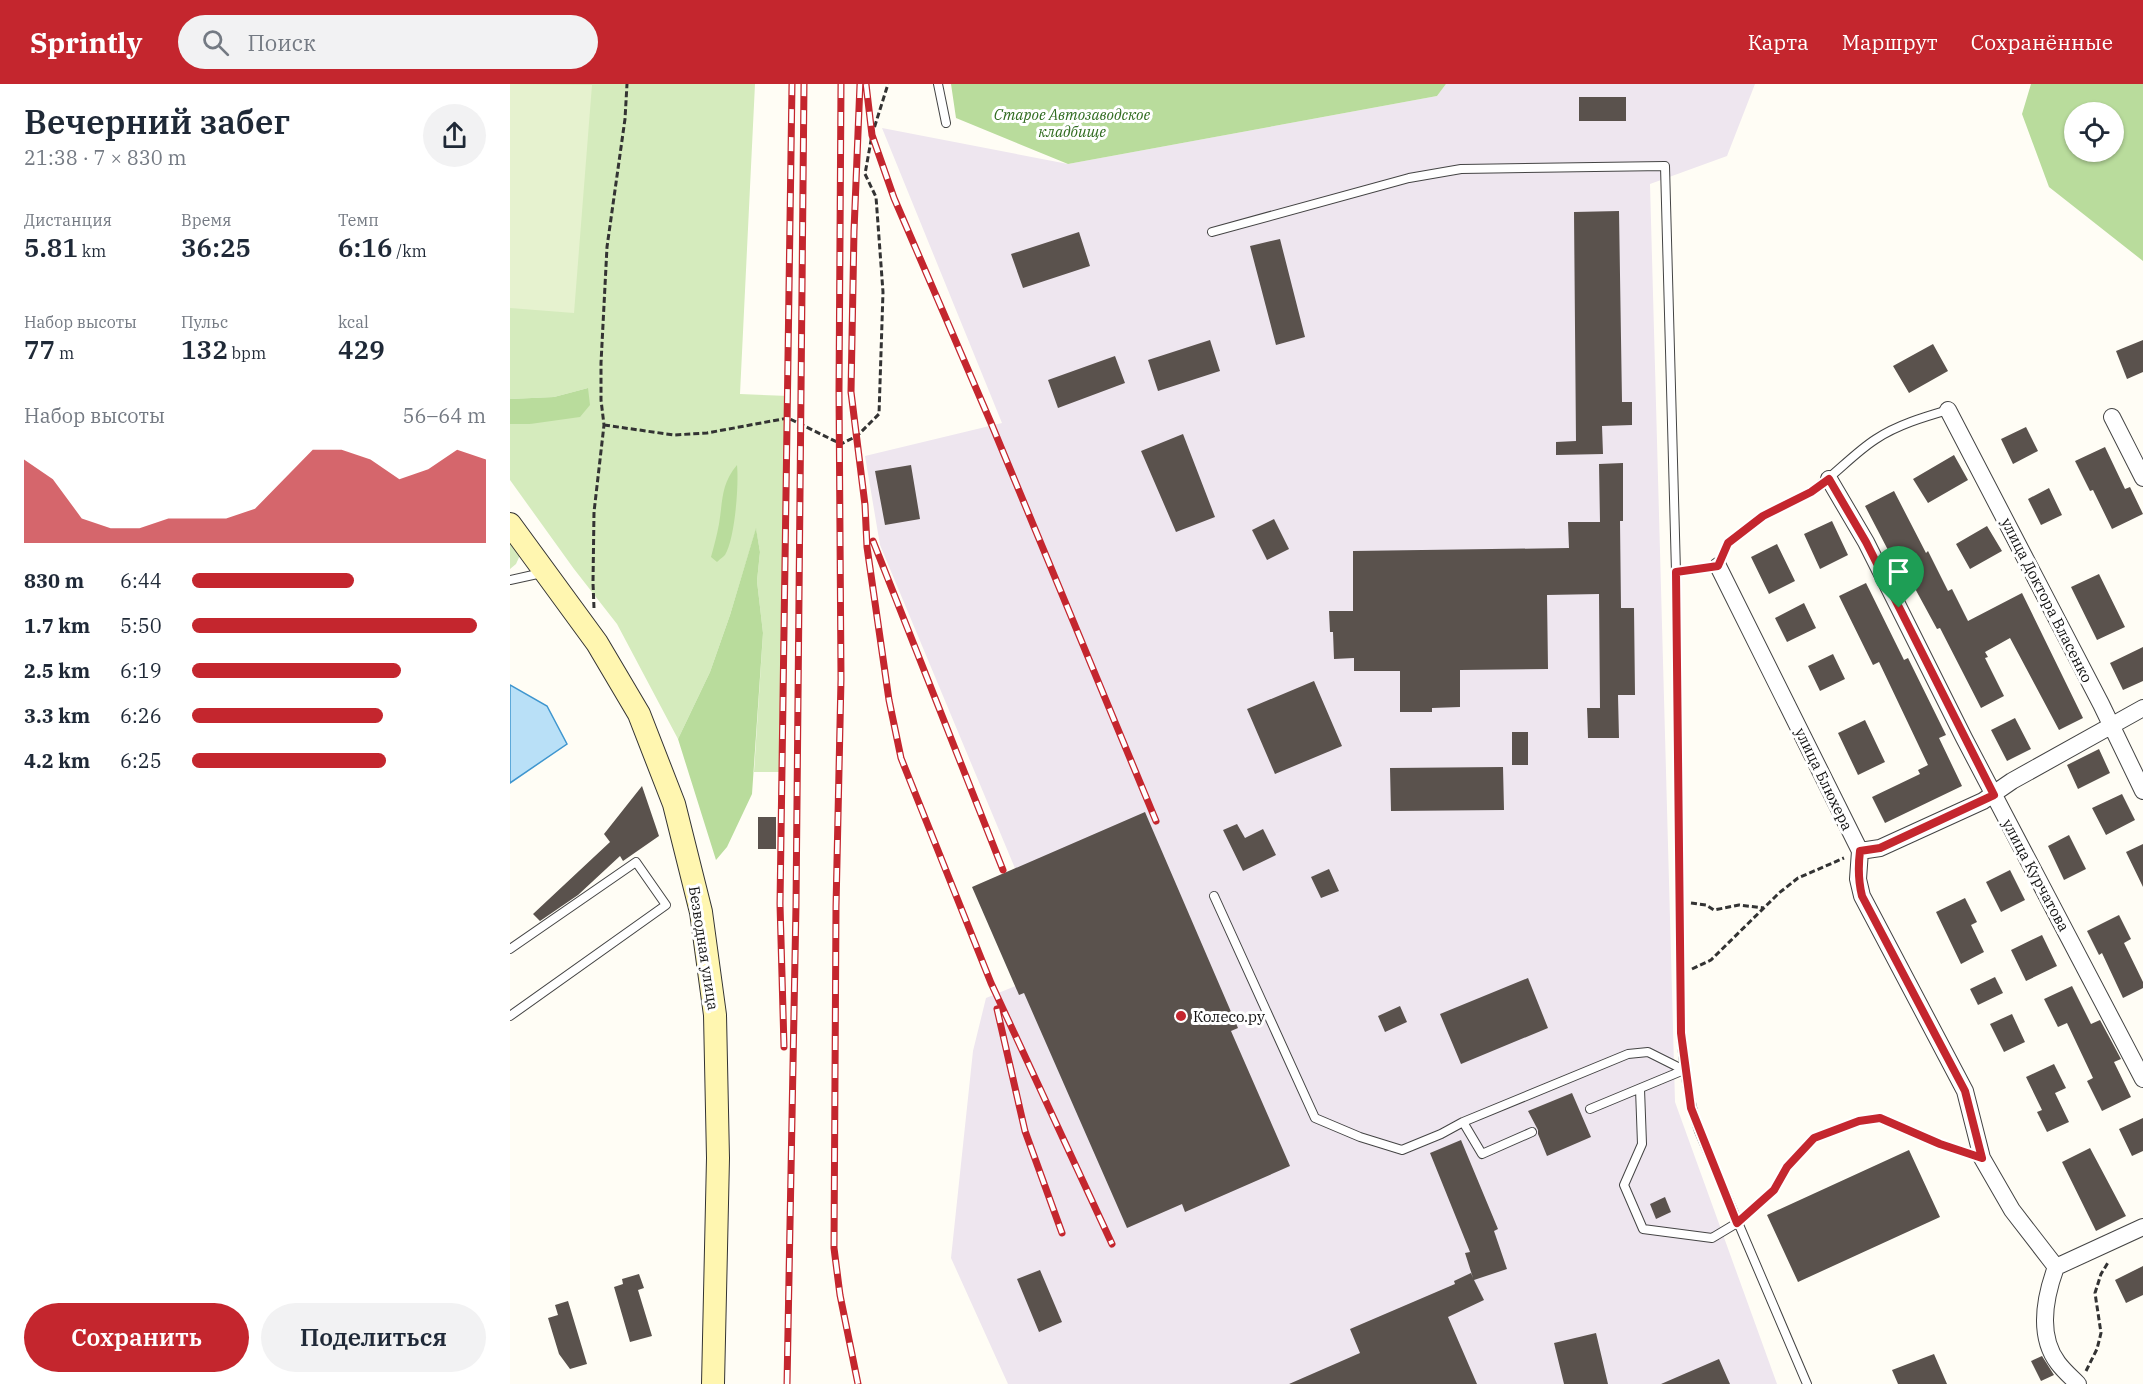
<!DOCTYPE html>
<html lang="ru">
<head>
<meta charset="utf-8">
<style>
	body { margin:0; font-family:"IBM Plex Serif",serif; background:#f2f2f3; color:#1f2937; height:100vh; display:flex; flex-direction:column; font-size:22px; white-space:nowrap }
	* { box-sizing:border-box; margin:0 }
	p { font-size:20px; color:#747a83 }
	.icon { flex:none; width:33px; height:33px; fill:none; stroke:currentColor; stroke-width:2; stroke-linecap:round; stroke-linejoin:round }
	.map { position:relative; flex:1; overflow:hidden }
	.panel { display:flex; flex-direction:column; background:#fff; width:510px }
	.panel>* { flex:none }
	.fabs { position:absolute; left:1554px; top:18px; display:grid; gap:12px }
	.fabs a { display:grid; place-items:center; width:60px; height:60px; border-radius:50%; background:#fff; box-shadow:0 2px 4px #0004; font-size:30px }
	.pin { position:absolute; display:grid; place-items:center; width:51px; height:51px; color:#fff; margin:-62px -26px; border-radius:50% 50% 50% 0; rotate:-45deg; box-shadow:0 0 6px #0007 }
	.pin .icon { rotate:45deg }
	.round { display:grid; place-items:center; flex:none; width:63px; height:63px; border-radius:32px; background:#f2f2f3 }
	.overview { display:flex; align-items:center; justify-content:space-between; height:102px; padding:0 24px }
	h1 { font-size:33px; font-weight:600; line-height:45px }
	.figures { display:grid; grid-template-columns:repeat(3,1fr); gap:9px; height:102px; padding:6px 24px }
	.figures div { display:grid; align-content:center }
	.figures b { font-size:26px; font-weight:600 }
	.figures small { font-size:16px; font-weight:400 }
	.figures p { font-size:16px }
	.chart { height:168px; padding:12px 24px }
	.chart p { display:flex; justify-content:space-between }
	.chart svg { width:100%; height:108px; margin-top:6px; fill:#c4262e; opacity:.7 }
	.cta { display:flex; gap:12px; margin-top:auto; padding:12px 24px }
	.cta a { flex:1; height:69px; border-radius:36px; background:#c4262e; color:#fff; font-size:24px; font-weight:600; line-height:69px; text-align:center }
	.cta a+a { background:#f2f2f3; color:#1f2937 }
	ul { padding:0 24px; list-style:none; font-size:20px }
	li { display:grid; grid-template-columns:96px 72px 1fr; align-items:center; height:45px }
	li i { height:15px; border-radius:8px; background:#c4262e }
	header { display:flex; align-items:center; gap:36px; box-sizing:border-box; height:84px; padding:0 30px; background:#c4262e; color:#fff }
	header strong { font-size:28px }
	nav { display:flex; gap:33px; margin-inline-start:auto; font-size:21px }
	.search { width:420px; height:54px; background:#f2f2f3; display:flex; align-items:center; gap:15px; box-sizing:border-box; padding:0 21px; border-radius:33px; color:#747a83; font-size:22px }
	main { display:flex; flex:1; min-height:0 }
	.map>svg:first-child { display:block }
</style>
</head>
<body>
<header>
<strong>Sprintly</strong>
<div class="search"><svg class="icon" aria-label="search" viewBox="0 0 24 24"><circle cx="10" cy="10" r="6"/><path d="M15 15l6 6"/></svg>Поиск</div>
<nav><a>Карта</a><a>Маршрут</a><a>Сохранённые</a></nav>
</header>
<main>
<section class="panel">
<div class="overview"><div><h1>Вечерний забег</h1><p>21:38 · 7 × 830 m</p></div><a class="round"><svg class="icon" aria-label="share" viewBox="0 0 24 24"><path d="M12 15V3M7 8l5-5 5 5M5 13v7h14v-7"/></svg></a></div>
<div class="figures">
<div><p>Дистанция</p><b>5.81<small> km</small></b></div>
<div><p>Время</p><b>36:25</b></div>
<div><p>Темп</p><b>6:16<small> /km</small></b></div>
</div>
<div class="figures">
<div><p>Набор высоты</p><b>77<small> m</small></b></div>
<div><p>Пульс</p><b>132<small> bpm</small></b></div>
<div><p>kcal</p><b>429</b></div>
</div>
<div class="chart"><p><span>Набор высоты</span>56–64 m</p>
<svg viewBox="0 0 160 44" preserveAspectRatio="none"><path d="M0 44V10L10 18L20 34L30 38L40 38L50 34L60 34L70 34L80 30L90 18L100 6L110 6L120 10L130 18L140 14L150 6L160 10V44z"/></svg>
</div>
<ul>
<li><b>830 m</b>6:44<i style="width:55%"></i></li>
<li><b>1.7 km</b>5:50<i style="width:97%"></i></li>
<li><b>2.5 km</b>6:19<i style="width:71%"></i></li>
<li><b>3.3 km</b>6:26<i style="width:65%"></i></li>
<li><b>4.2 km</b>6:25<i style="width:66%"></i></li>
</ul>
<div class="cta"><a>Сохранить</a><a>Поделиться</a></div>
</section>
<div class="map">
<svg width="1633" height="1300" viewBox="0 0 1633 1300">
	<rect width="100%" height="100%" fill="#fffdf5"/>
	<!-- industrial -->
	<path fill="#eee6ef" d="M936,0h309l-28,72 -77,28 25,918 102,282h-769l-57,-126 22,-207 13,-53 71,-29 -177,-424 -15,-89 137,-33 -120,-295 186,36 369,-68z"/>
	<!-- green -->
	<path fill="#d5ebbd" d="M0,0h245l-15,310 49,2 -6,376h-29l9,-139 -6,-52 3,-29 -4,-23 -26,86 -20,57 -32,67 -61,-115 -43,-55 -64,-89v-56h20l58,-36 -34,9 -44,2z
		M0,455l11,14 -5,11 -6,5z"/>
	<!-- forest -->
	<path fill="#b9dc9c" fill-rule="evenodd" d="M441,0h495l-9,12 -369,68 -112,-46z
		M1521,0h112v177l-94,-74 -27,-73zM1564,28h40v40h-40z
		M78,304l2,17 -10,12 -50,7h-20v-25l44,-2z
		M227,381c2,19 -2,74 -12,90 -1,1 -7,6 -8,7l-6,-5c3,-11 6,-22 8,-33 4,-24 2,-40 18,-59z
		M246,444l4,24 -3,29 6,52 -11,161 -25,53 -11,13 -38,-121 32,-67 20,-57z"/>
	<!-- pitch -->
	<path fill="#e6f2cf" d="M0,0l82,1 -18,228 -64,-5z"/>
	<!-- water -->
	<path fill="#b9e0f7" stroke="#3f96cf" stroke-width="1.5" d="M0,601l37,21 20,38 -57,39z"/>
	<!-- building -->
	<path fill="#5a524d" d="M1069,13h47v24h-47z
		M1109,127l3,191h10v23l-30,1 1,28 -47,1v-13l20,-1 -2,-229z
		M569,148l11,34 -67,22 -12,-34z
		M770,155l25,98 -29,8 -26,-99z
		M700,256l10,31 -62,20 -10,-31z
		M1633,256v32l-16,7 -11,-28z
		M1423,260l15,27 -39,22 -16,-27z
		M605,272l10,27 -67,25 -10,-28z
		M1516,343l12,24 -25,13 -12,-25z
		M673,350l32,83 -39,15 -35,-81z
		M1595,363l20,42 5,-2 13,27 -31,15 -19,-39 -3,1 -15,-30z
		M1444,371l14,25 -40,23 -15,-24z
		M1113,379v58h-3l1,87h13l1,87h-17l1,43h-31l-1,-30h13l-1,-114 -52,1 1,74 -88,1v37l-28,1v4h-32v-41h-46v-13l-20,1 -1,-27h-3l-1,-21h24v-60l216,-3 -1,-26h32l-1,-58z
		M401,381l9,54 -35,6 -10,-54z
		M1539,404l13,27 -21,10 -13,-26z
		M1384,407l32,62 2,-2 20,40 4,-2 16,32 54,-28 61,125 -24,12 -49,-92 -25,14 3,5 -3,1 19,38 -23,12 -41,-80 -3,1 -44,-81 -5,2 -23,-44z
		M764,435l15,30 -22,11 -15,-30z
		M1322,437l16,34 -28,14 -16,-35z
		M1477,442l15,25 -32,18 -14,-25z
		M1267,460l18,37 -26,13 -18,-37z
		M1589,490l26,53 -28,13 -26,-53z
		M1356,499l38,77 4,-2 38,77 -7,3 23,48 -77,37 -13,-26 48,-23 -2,-4 10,-5 -49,-103 -6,3 -34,-69z
		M1294,519l12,25 -29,14 -12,-24z
		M1633,563v34l-20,9 -13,-27z
		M1323,570l12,25 -25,12 -12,-25z
		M804,597l28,65 -67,28 -28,-65z
		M1505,634l16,31 -24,12 -16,-31z
		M1355,636l20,42 -27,13 -20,-42z
		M1002,648h16v33h-16z
		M1589,665l11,24 -32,16 -11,-24z
		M993,683l1,43 -113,1 -1,-43z
		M132,702l17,50 -36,25 -3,-5 -42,39 -38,26 -7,-7 77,-72 -6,-8z
		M1612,710l13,26 -29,15 -14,-27z
		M635,728l93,216 -7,3 59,135 -105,46 -3,-8 -55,24 -103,-235 -5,2 -47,-108z
		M248,733h18v32h-18z
		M727,740l8,14 18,-9 13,26 -33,16 -20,-41z
		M1559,751l17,34 -22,11 -16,-34z
		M1633,760v43l-17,-35z
		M819,785l10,22 -18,7 -10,-21z
		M1500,786l15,30 -24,12 -15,-30z
		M1455,814l12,24 -6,3 13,27 -23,12 -25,-52z
		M1609,831l12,24 -7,4 19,39v6l-20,10 -21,-45 -3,2 -12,-24z
		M1532,851l15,31 -31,15 -15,-31z
		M1485,893l8,16 -25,12 -8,-16z
		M1018,894l20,50 -87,36 -21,-50z
		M1562,902l19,38 9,-4 21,39 -7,3 17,35 -29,14 -15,-30 6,-3 -26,-55 -9,4 -14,-28z
		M890,922l7,16 -22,10 -7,-16z
		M1502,930l13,28 -21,10 -14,-28z
		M1544,980l12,24 -11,5 14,29 -22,10 -10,-20 5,-2 -16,-33z
		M1062,1009l19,44 -44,19 -9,-22v-4l-10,-19z
		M1633,1034v33l-11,5 -13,-27z
		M951,1056l37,89 -4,2 13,38 -33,11 10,20 -36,17 29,67h-188l71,-31 -10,-24 105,-45 -1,-3 17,-8 2,5 -8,-25 5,-1 -40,-99z
		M1580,1064l36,68 -30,15 -34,-69z
		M1399,1066l31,67 -142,65 -31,-67z
		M1155,1113l6,15 -15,7 -6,-15z
		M1633,1182v29l-17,8 -11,-23z
		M530,1186l22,52 -23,10 -22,-53z
		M129,1190l5,14 -6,2 14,46 -22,6 -16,-55 9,-3 -1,-5z
		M58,1217l19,63 -17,5 -11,-15 -11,-36 10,-3 -3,-10z
		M1086,1249l12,51h-44l-10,-41z
		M1424,1270l13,30h-49l-6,-14z
		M1532,1272l12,19 -13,6 -10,-20z
		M1209,1275l11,25h-69z"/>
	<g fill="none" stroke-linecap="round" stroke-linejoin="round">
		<defs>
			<path id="lane" d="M428,0l8,39
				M702,148l197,-54 52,-9 204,-3 11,406 5,461c3,34 7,66 18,98l108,253
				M1301,408c23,-16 43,-39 65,-53 21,-14 48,-22 72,-29
				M1166,488l42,-6
				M0,496l32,-7
				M704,812l101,222 45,19 42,13 39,-16 22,-12 165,-68 20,-2 36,18 -94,39
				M0,865l126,-87 30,43 -156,111
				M1130,1005l2,55 -18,41 19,44 69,9 25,-15
				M953,1038l19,32 50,-22"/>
			<path id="street" d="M1438,326l153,294 42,87
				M1602,333l31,61
				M1319,395l37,63 98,196 179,341
				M1208,482l142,285 -2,28 4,17 103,195 17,67 30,52 44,57c-11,30 -19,68 2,96 6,8 13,14 20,21
				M1350,767l20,-3 103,-47 29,-20 131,-73
				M1546,1183l87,-40"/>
			<path id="secondary" d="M0,440l87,119 42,71 35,90 27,108 14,103 3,143 -5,226"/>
		</defs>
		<!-- lane casing -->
		<use href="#lane" stroke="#444" stroke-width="10"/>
		<!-- street casing -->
		<use href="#street" stroke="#444" stroke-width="18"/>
		<!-- secondary casing -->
		<use href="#secondary" stroke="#333" stroke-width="24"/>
		<!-- path -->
		<path stroke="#333" stroke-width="3" stroke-dasharray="6 3" stroke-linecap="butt" d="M94,341l70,10 33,-2 81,-15 53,26 16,-8 22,-22 4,-122 -7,-95 -11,-23 7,-39 16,-51
			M1214,469c11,-26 53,-44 78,-56
			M84,524l-1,-25 1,-71 10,-87 -3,-25v-37l6,-116 18,-128 2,-35
			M1181,819l15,2 8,5 25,-5 25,3
			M1182,885l19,-9 68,-67 19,-15 46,-20
			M1237,1130l27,-24 13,-23 27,-29 45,-17 21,-3 60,26 26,8
			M1576,1287l11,-22 4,-16 -6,-40 6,-19 8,-13"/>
		<!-- lane -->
		<use href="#lane" stroke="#fff" stroke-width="8"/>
		<!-- street -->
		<use href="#street" stroke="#fff" stroke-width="16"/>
		<!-- secondary -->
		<use href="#secondary" stroke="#fff6b0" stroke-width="22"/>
		<defs>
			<path id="rail" d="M331,0l-2,307 2,288 -5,228 -2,341 6,47 18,89
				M350,0l-6,147 -3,161 14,113 2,42 22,153 12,58 90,225 121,261
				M356,0l6,51 22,63 97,225 165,398
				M363,457l130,329
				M487,925l28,122 37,102
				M274,963l-4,-143 12,-820
				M277,1300l9,-479 8,-821"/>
		</defs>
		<!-- rail casing -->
		<use href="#rail" stroke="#c4262e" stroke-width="7"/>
		<!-- rail -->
		<use href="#rail" stroke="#fff" stroke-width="4.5" stroke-dasharray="14" stroke-linecap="butt"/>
	</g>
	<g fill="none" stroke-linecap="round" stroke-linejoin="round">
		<defs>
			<path id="route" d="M1319,395l37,63 128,253 -114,53 -20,3c-2,16 -2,29 2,45l103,195 17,67 -42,-14 -60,-26 -21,3 -45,17 -27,29 -13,23 -37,33 -46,-115 -10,-75 -5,-461 42,-6 10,-23 35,-27 48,-24z"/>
		</defs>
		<!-- route casing -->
		<use href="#route" stroke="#fff" stroke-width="12"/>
		<!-- route -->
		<use href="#route" stroke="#c4262e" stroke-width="8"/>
	</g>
	<!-- markers -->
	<circle fill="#c4262e" stroke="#fff" stroke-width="2" cx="671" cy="932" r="6"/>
	<g text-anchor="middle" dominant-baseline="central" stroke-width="6" stroke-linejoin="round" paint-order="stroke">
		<!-- park labels -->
		<g font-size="15" font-style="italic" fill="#2f6b1f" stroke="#fff">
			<text x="562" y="30">Старое Автозаводское<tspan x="562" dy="17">кладбище</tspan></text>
		</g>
		<!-- street labels -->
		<g font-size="15" fill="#111" stroke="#fff">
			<text transform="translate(1537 516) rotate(63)">улица Доктора Власенко</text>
			<text transform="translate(1314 695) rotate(64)">улица Блюхера</text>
			<text transform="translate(1526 791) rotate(62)">улица Курчатова</text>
			<text transform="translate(194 864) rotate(81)">Безводная улица</text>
		</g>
		<!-- poi labels -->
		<g font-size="15" fill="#111" stroke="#fff" text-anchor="start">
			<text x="683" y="932">Колесо.ру</text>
		</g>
	</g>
</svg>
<div class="fabs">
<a><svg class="icon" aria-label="locate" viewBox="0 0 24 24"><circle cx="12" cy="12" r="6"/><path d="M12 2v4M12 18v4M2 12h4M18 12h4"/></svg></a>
</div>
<div class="pin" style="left:1389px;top:524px;background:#1e9e55"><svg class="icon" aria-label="arrive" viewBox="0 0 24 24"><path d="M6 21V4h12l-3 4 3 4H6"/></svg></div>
</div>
</main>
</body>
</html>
